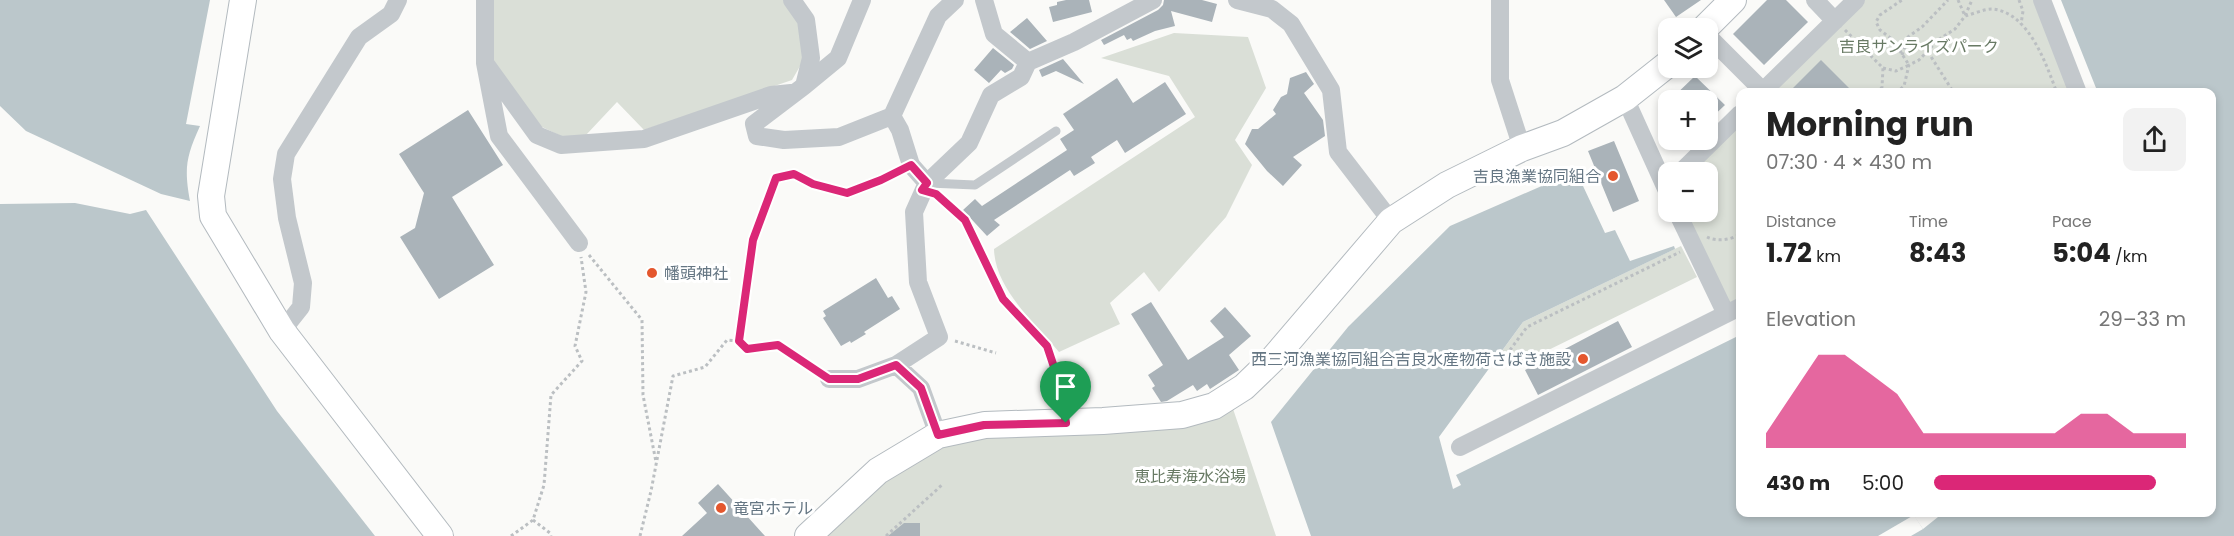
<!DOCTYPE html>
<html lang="en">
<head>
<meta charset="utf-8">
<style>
	body { margin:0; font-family:Poppins,"Noto Sans JP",sans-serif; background:#f2f2f2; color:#222; height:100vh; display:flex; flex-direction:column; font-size:22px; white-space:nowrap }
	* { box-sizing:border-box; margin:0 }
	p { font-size:20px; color:#767676 }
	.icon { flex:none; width:33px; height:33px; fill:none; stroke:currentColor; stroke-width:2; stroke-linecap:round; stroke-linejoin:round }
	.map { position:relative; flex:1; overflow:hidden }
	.details { position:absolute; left:1736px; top:88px; width:480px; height:429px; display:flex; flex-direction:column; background:#fff; border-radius:12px; box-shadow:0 3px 9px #0003 }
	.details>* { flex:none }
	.tools { position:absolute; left:1658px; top:18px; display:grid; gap:12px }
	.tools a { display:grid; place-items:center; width:60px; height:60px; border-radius:12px; background:#fff; box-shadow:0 3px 9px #0003; font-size:30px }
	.pin { position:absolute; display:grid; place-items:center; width:51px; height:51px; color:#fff; margin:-62px -26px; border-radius:50% 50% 50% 0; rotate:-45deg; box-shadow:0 0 6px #0007 }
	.pin .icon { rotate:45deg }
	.round { display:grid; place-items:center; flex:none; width:63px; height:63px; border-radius:12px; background:#f2f2f2 }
	.overview { display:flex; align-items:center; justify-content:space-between; height:102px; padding:0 30px }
	h1 { font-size:33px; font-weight:700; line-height:45px }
	.metrics { display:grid; grid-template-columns:repeat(3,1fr); gap:9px; height:102px; padding:6px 30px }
	.metrics div { display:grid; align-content:center }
	.metrics b { font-size:26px; font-weight:700 }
	.metrics small { font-size:16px; font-weight:400 }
	.metrics p { font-size:16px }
	.chart { height:168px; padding:12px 30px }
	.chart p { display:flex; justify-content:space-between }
	.chart svg { width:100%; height:108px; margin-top:6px; fill:#db2777; opacity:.7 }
	ul { padding:0 30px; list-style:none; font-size:20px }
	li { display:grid; grid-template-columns:96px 72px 1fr; align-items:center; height:45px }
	li i { height:15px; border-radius:8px; background:#db2777 }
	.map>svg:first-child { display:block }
</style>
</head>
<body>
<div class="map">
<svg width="2234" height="536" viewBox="0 0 2234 536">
	<rect width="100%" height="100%" fill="#fafaf8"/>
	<!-- green -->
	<path fill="#dadfd7" d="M494,0h290l15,20 4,41 -11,19 -148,50 -27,-28 -31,33 -23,2 -23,-11 -49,-67z
		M1856,0h186l35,93h-316z
		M1174,33l74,4 18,51 -31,52 17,25 -26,52 -67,75 -15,-20 -34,31 10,21 -61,28c-24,-29 -64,-63 -65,-103l201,-132 -26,-41 -68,-18z
		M1740,114v193l-14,7 -49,-102h30v-40h-26z
		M1681,246l16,31 -187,92 -11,-14 24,-33z
		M1229,397l47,139h-468l130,-101z"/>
	<!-- water -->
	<path fill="#bbc7cb" d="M0,0h210l-24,124 14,2c-14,31 -16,42 -10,75l-29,-7 -135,-63 -26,-25z
		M2061,0h173v536h-923l-40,-114 77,-95 102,-101 126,-55 29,62 10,-3 15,31 44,-15 1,3 -152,73 -84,115 14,52 8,-4 -5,-10 284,-140v178h172l11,16 20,-16h268v-420h-113z
		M75,203l55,11 16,-4 131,201 98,125h-375v-332z"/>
	<!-- pier -->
	<path fill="#fafaf8" d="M1914,515l9,14 -12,7h-33z"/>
	<!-- building -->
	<path fill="#aab3b9" d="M1066,0h23l3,12 -39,10 -4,-15 8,-2v-3z
		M1164,0h38l15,4 -5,18 -41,-11 4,15 -20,5 -22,10 -2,-3 -4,2 -3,-5 -20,10 -3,-5 57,-30 5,-5z
		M1664,0h37l-25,17z
		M1767,0h19l22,22 -44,43 -31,-31z
		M1027,18l20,23 -17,8 -20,-17z
		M993,48l21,17 -2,4 -7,4 -4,-3 -12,13 -15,-13z
		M1063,59l21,25 -28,-13 -14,6 -3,-7z
		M1821,60l33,33h-66z
		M1306,72l8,12 -10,9 19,27 2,16 -32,21 9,8 -19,21 -16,-15 -22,-27 7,-15h6l18,-15 -3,-4 8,-13 6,-3 3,-16z
		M1695,76l30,29 -18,17v-22h-37z
		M1117,78l16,25 32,-21 21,32 -61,39 -8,-13 -26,17 4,6 -21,13 -4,-6 -76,50 6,5 -13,11 -24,-26 12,-11 7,7 85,-56 -7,-11 14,-9 -11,-16z
		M468,110l35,55 -51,32 42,68 -55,34 -39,-62 15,-9 9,-35 -25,-39z
		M1614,141l25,60 -26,11 -25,-61z
		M876,278l12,20 4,-2 8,13 -36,23 2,2 -15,9 -1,-2 -9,5 -18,-28 3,-2 -3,-5z
		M1151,302l37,58 36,-23 -14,-16 15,-14 26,29 -22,19 10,15 -29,19 -3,-5 -10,7 -4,-6 -26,16 -6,1 -9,-14 3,-2 -7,-11 15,-10 -32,-51z
		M1618,321l14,26 -94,48 -13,-25z
		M718,484l47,52h-83l25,-23 -9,-10z
		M904,523h16v13h-32z"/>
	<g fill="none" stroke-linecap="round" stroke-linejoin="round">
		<defs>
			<path id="secondary" d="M243,0l-32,196 2,20 69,115 158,205
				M1705,28l28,-28
				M808,536l70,-65 60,-36 47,-10 118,-4 79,-6 32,-9 30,-19 29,-28 118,-138 56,-36 75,-37 41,-15 62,-35 43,-34"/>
		</defs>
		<!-- secondary casing -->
		<use href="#secondary" stroke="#b3babf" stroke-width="28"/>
		<!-- path -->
		<path stroke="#bbbfc2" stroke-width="3" stroke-dasharray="3 3" stroke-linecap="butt" d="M1958,0l7,16c8,-2 19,-7 27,-7 37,3 54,55 65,84
			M2019,0l4,11 -2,13
			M1845,30l38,38 -1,19 -4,6
			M1928,52l26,41
			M1902,55l6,-18 14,-10 26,-27
			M1883,68l13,3 13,-6 -16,-25 -13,-10 -4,-8 4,-7 22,-15
			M1896,93l8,-7 5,-21 10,-5 19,-20 17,-11 10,-13 7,-16
			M938,195l27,25 38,79 44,47 11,33 5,24
			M1707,237c10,5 24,3 33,-3
			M589,255l53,65 1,75 13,67
			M739,341l14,-101 23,-62 18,-4 19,10 34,9 51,-21
			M955,341l41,12
			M1510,350l17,-23 153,-75
			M533,520l17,13 1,3
			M511,536l22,-16 11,-35 7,-90 31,-34 -7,-15 11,-54 -5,-35
			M640,536l11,-45 22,-115 32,-9 22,-27 12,1 8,8 31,-4 38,25
			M886,536l57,-52"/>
		<!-- lane -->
		<path stroke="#c3c8cc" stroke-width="9" d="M929,183l46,2 81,-54"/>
		<!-- street -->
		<path stroke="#c3c8cc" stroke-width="18" d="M485,0v63l14,73 80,107
			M792,0l14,20 5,38 -7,28 -50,38 3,12 27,4 55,-3 53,-21 46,-100 17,-16
			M984,0l10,34 34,28
			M1237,0l35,9 19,15 40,66 7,62 53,69
			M1500,0v80l22,68
			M1815,0l20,21
			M2042,0l36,93
			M1707,35l56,56
			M485,63l52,72 24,10 83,-6 127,-44 20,-2
			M804,86l34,-28 24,-58
			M1761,93l95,-93
			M1625,98l43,95
			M892,116l8,14 11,35 16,18
			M1681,172l59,-58
			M1677,212l49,102
			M282,331l19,-24 2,-24 -16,-65 -5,-39 4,-25 73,-117 32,-23 7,-14
			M896,365l25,23 17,47
			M829,379h29l38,-14 43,-28 -21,-55 -4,-70 13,-29 42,-40 22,-48 30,-18 7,-15 46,-20 79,-42
			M1460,447l280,-140"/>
		<!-- secondary -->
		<use href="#secondary" stroke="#fff" stroke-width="26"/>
	</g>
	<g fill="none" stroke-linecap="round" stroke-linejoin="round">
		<defs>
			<path id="route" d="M911,165l16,18 -5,7 14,4 29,26 38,79 44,47 11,33 8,44 -82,2 -46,10 -17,-47 -25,-23 -38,14h-29l-51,-34 -31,4 -8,-8 14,-101 23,-62 18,-4 19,10 34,9 34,-13z"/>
		</defs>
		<!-- route casing -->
		<use href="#route" stroke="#fff" stroke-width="12"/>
		<!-- route -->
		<use href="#route" stroke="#db2777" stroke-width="8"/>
	</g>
	<!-- markers -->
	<g fill="#e4572e" stroke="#fff" stroke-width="2">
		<circle cx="1613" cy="176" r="6"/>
		<circle cx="652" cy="273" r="6"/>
		<circle cx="1583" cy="359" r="6"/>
		<circle cx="721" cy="508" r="6"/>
	</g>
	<g text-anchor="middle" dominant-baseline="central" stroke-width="6" stroke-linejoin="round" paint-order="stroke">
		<!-- park labels -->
		<g font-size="16" fill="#687a64" stroke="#fff">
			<text x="1919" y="46">吉良サンライズパーク</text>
			<text x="1190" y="476">恵比寿海水浴場</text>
		</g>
		<!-- poi labels -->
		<g font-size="16" fill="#657683" stroke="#fff" text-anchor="end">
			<text x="1601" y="176">吉良漁業協同組合</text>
			<text x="664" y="273" text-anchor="start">幡頭神社</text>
			<text x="1571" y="359">西三河漁業協同組合吉良水産物荷さばき施設</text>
			<text x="733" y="508" text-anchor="start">竜宮ホテル</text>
		</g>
	</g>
</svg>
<div class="tools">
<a><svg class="icon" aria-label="layers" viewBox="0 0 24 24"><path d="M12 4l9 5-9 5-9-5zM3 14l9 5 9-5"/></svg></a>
<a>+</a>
<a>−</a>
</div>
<div class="pin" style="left:1066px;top:423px;background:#1e9e55"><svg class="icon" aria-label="arrive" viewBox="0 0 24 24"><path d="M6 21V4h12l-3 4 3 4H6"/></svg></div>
<section class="details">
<div class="overview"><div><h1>Morning run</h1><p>07:30 · 4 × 430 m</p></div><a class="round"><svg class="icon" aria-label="share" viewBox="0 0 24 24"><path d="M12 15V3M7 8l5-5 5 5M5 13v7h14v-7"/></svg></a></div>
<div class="metrics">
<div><p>Distance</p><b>1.72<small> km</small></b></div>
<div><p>Time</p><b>8:43</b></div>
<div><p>Pace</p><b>5:04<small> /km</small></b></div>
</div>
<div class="chart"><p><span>Elevation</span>29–33 m</p>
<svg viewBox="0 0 160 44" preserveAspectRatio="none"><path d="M0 44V38L10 22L20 6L30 6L40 14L50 22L60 38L70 38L80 38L90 38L100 38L110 38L120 30L130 30L140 38L150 38L160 38V44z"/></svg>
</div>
<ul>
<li><b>430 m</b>5:00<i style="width:88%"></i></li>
</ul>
</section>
</div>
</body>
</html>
